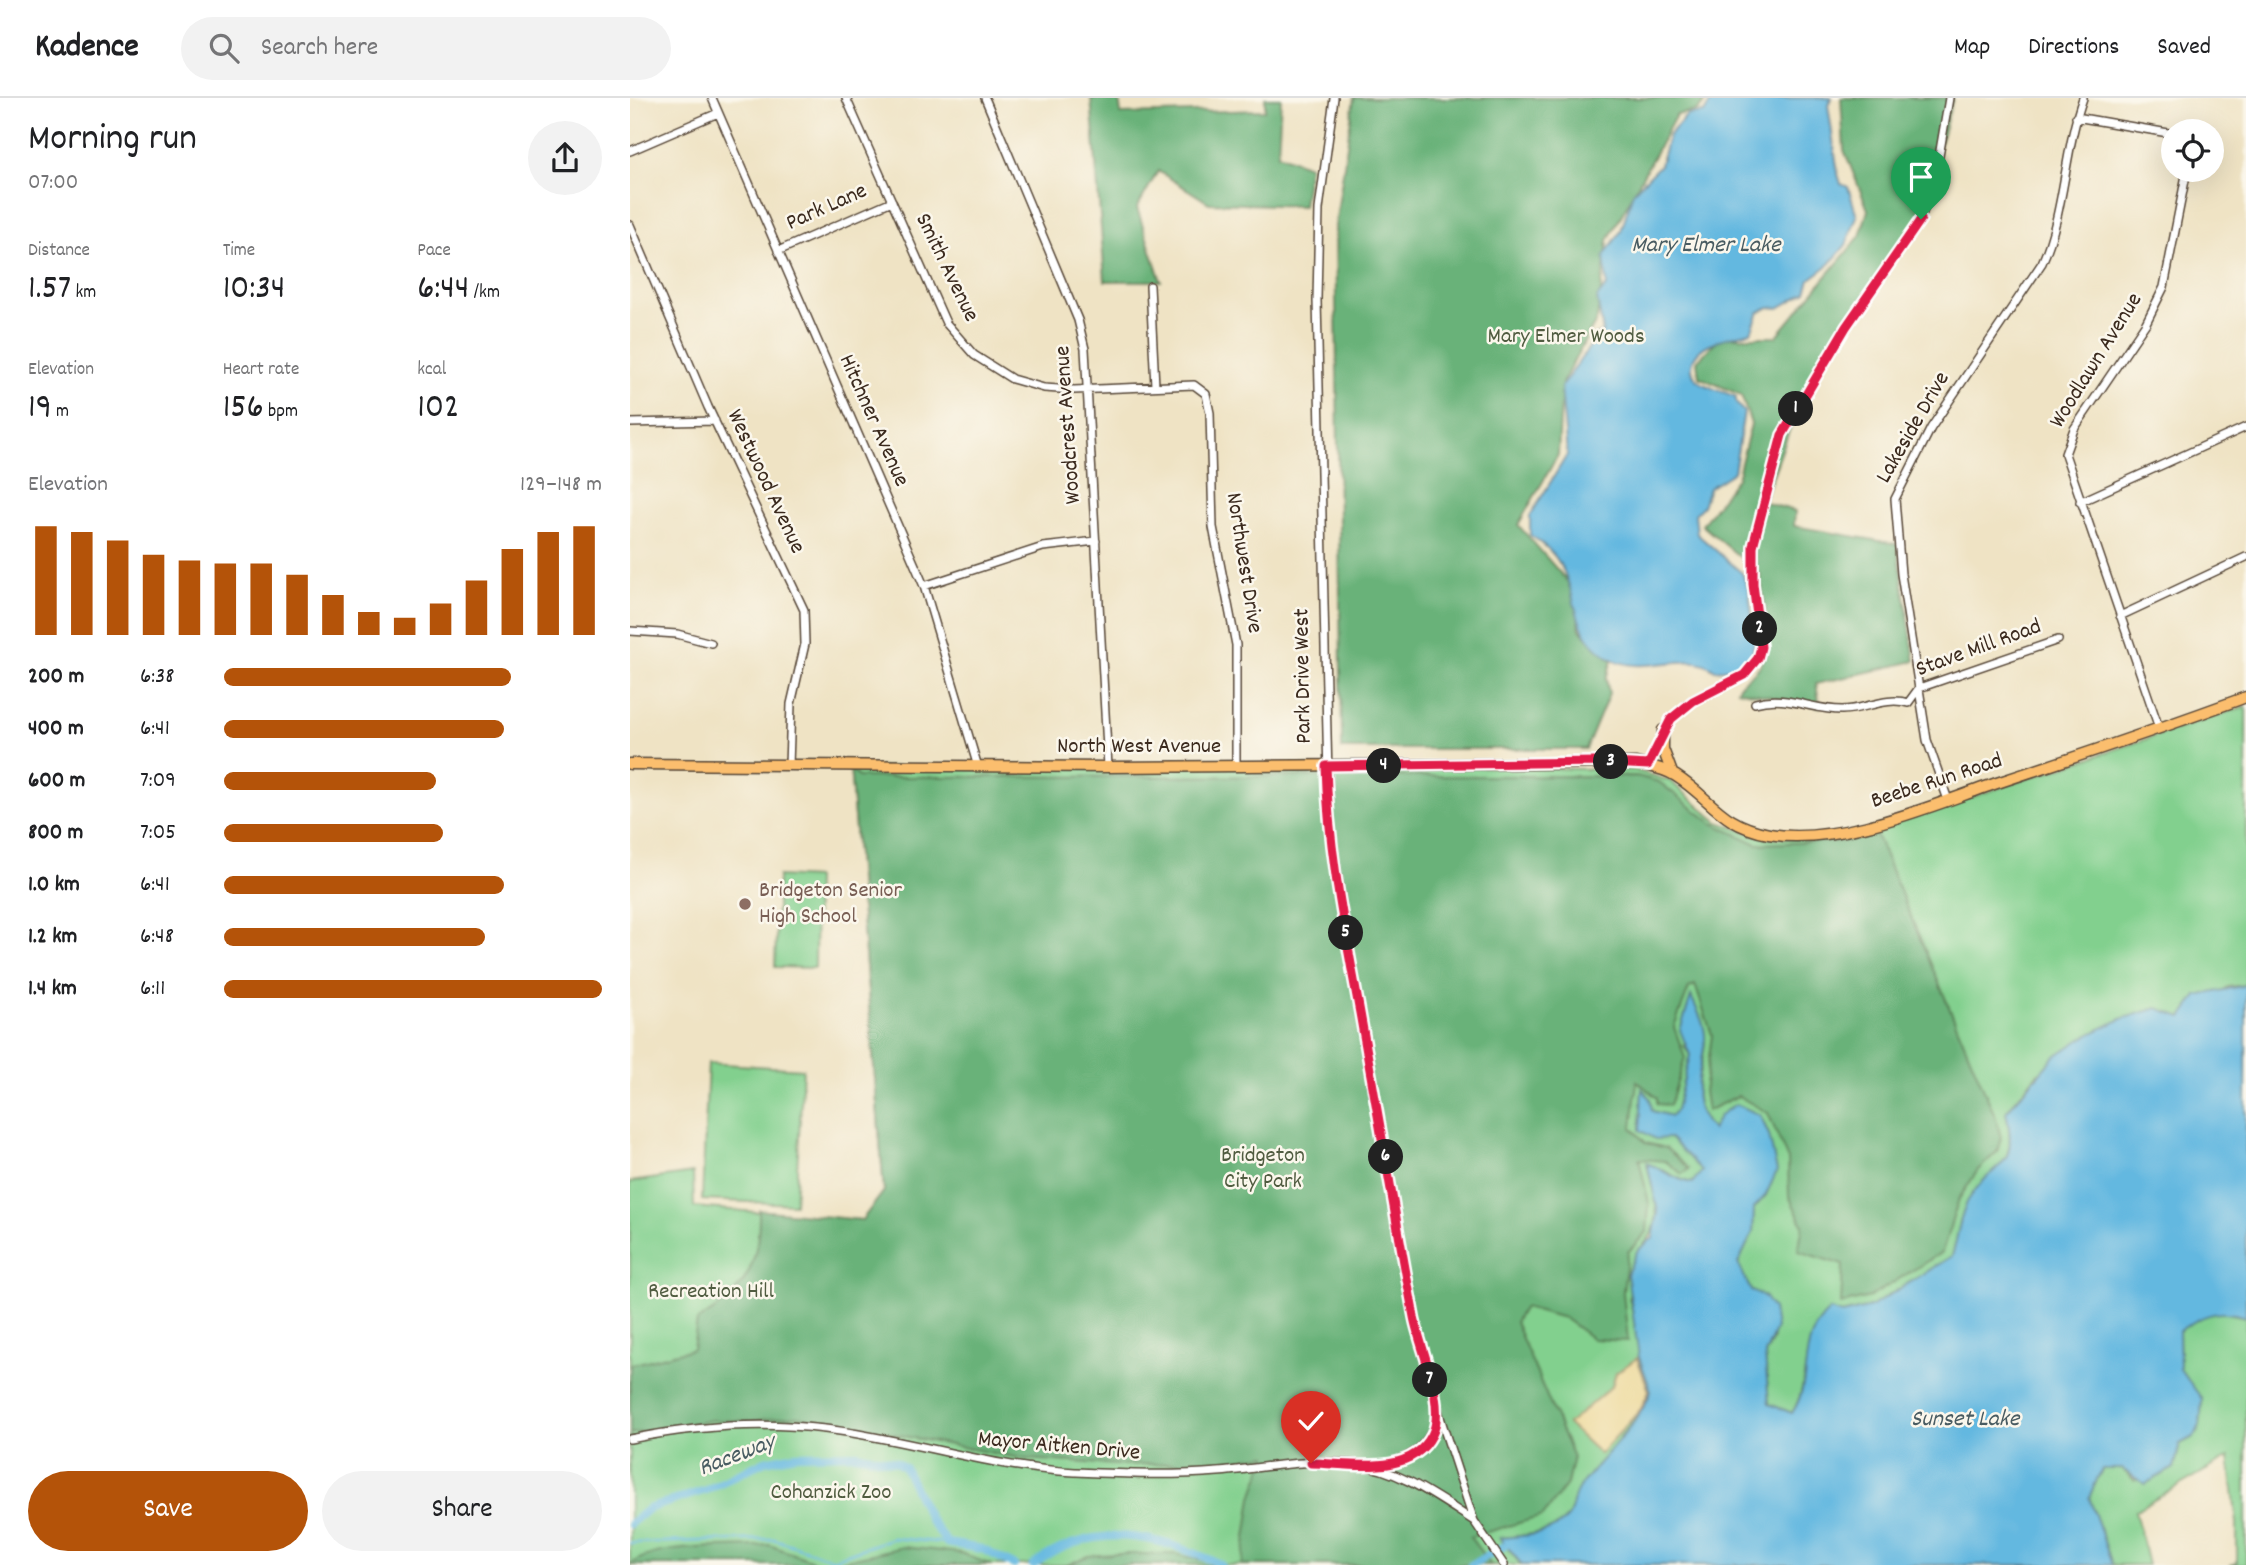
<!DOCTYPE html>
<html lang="en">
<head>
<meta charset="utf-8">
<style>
	body { margin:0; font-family:Dekko,sans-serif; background:#f2f2f2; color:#202124; height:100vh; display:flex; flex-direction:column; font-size:26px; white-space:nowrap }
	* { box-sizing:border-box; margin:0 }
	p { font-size:23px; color:#757577 }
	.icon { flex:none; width:38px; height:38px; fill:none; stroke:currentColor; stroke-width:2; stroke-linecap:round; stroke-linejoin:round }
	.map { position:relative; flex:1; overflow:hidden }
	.panel { display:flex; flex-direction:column; background:#fff; width:630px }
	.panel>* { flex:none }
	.buttons { position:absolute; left:1531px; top:21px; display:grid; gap:14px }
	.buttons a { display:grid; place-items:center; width:63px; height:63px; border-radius:50%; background:#fff; box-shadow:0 7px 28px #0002; font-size:35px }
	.pin { position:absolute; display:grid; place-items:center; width:60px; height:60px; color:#fff; margin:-72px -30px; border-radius:50% 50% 50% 0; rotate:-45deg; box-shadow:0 0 7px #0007 }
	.pin .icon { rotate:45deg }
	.km { position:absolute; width:35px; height:35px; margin:-18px; border-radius:50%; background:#222; color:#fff; font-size:19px; line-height:35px; text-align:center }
	.round { display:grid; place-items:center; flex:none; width:74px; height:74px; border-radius:37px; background:#f2f2f2 }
	.summary { display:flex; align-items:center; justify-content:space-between; height:119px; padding:0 28px }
	h1 { font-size:38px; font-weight:600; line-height:52px }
	.stats { display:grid; grid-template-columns:repeat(3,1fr); gap:10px; height:119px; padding:7px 28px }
	.stats div { display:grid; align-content:center }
	.stats b { font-size:35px; font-weight:600 }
	.stats small { font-size:19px; font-weight:400 }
	.stats p { font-size:19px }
	.chart { height:196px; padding:14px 28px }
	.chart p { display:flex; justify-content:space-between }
	.chart svg { width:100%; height:126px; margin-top:7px; stroke:#b45309; stroke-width:6 }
	.button { display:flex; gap:14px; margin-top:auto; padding:14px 28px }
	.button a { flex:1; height:80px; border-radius:42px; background:#b45309; color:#fff; font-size:28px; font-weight:600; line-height:80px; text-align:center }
	.button a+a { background:#f2f2f2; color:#202124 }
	ul { padding:0 28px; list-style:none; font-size:23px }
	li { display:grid; grid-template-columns:112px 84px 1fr; align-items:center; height:52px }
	li i { height:18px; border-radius:9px; background:#b45309 }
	header { display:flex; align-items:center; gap:42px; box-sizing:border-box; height:98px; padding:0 35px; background:#fff; border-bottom:2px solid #e0e0e0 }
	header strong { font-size:33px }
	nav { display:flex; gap:38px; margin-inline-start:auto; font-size:24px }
	.search { width:490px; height:63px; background:#f2f2f2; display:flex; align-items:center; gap:18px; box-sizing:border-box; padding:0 24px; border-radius:38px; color:#757577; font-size:26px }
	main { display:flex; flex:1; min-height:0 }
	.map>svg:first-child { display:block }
</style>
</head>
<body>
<header>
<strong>Kadence</strong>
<div class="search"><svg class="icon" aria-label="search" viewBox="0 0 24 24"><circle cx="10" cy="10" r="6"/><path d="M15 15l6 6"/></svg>Search here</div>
<nav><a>Map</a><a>Directions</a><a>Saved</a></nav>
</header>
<main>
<section class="panel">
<div class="summary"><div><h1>Morning run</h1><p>07:00</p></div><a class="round"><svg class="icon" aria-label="share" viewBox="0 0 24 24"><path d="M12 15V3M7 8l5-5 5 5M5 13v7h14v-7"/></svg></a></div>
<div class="stats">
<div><p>Distance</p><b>1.57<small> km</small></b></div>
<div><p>Time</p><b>10:34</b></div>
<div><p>Pace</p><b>6:44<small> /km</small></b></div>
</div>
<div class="stats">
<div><p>Elevation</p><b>19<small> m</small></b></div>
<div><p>Heart rate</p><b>156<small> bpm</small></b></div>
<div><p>kcal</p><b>102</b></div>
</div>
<div class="chart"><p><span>Elevation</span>129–148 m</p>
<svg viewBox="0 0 160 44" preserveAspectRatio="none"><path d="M5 44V6M15 44V8M25 44V11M35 44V16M45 44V18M55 44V19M65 44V19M75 44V23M85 44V30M95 44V36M105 44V38M115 44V33M125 44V25M135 44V14M145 44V8M155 44V6"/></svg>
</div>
<ul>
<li><b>200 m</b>6:38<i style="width:76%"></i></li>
<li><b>400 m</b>6:41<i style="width:74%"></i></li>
<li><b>600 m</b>7:09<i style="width:56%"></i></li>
<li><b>800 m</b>7:05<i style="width:58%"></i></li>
<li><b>1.0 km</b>6:41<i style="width:74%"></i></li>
<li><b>1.2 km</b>6:48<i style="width:69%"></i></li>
<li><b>1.4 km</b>6:11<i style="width:100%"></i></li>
</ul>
<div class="button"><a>Save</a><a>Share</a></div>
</section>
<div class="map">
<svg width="1616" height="1467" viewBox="0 0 1616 1467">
	<rect width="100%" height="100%" fill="#fbf7ec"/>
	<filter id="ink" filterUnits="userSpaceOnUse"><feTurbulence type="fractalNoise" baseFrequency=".0143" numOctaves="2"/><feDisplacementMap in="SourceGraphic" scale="14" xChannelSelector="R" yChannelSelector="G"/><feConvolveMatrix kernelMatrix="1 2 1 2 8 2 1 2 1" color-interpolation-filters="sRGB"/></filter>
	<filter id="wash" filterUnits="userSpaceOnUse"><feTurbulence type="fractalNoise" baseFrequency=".00686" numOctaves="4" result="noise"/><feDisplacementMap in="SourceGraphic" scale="28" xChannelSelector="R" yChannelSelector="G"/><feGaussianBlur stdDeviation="1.57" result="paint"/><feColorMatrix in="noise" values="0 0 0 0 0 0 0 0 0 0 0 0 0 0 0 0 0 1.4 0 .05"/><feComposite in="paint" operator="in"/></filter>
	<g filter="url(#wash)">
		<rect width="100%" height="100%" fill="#efe3c4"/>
		<!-- green -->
		<path fill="#82d08e" stroke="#5e7d56" stroke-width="2" d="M1616,608v279l-18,2 -46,31 -25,-10 -120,66 -31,38c5,24 8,41 -10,60 -5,5 -13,8 -17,14 -17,20 -19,46 -27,70l-82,51 -28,7 -12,-3c-33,29 -17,69 -38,102l-23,-9 -4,-50 8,-15 -9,-43 -13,-5 -13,-28 15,-31 1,-24 12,-13 3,-60 -9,-20 -48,15c-29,-34 -8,-56 -7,-91 0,-11 -6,-24 -10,-33l-11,40 6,9 -14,55 -5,6 -19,-5 -10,-21 -2,39 30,8 32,34 -9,12c-18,-3 -29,-15 -46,-19 8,35 21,61 -10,87l-8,47 8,32 2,27 12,33 -10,21 -67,86c0,37 -46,38 -74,41l21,27h-891v-383l63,-9 1,34 168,13 22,-29 -34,-424 598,-1 187,4 35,11 48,41 46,16 70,1 41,-10z
			M148,778l38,2 -1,90 -40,-1z
			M78,965l95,6 -8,135 -93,-4z
			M1588,1213l28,6v248h-16l7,-2v-40l-8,-66 -94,54 13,54h-36l-23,-68 13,-28h20l12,11 40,-12 6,-24 15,-8 5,-11 2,-25 -22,-31 -1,-38 22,-15z"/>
		<!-- forest -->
		<path fill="#69b279" stroke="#526e4c" stroke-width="2" d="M461,0h28l2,16 144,-4v-12h16l-3,56 31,12 -6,40 -94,-3 -51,-32 -21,37 24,73h-56z
			M724,0h354l-11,13 -21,4 -68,125 -11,79 -35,64 -4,72 -40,70 57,65 5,39 32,32 -6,17 3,16 -23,55h-244l-7,-523z
			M1211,0h112l-35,123 -115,172 -40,109 32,9 -1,15 103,18 18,117 -99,23 4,23 -83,-17c4,-11 15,-13 22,-23 16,-25 4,-64 1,-93l-58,-49 35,-47 14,-54 -10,-29 -42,-18 -2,-16 23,-24h56l84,-101 8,-26 -24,-60z
			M220,669l8,10 779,-1 22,6 53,41 45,21 89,-3 29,-9 121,286 5,20 -4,14 -19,18 -19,29 -17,53 -72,45 -29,7 2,-39 -45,-14 5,-26 -14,-29 -1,-36 -20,-47 -30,-17 -31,15 -3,-19 8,-57 -17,-50 -6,3 -15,39 11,31 -15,47 -13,-1v-6l-20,-17 -5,47 14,15 20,5 23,21 -7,5 -17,-13 -26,-2 10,44 -2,29 -19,20 -5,40 5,49 -35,-2 -29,-21 -40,-11 -9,15 58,135 -6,27 -24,32 -73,21 21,28h-249l10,-68 15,-42 -46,7 -103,3 -93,-6 -228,-43 -47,5 -37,-1 -83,14v-69l63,-16 4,-28c48,-28 63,-55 62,-111l103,10 22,-29z
			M139,1447l55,20 79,-18 58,6 30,12h-361c26,-23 103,-16 139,-20z
			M483,1456h62l49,11h-157l21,-9z"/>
		<!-- sand -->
		<path fill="#eeda9e" stroke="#94825e" stroke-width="2" d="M1007,1260l12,33 -8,18 -41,45 -32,-30 44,-38 4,-13z"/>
		<!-- water -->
		<path fill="#64b8e0" stroke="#50717f" stroke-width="2" d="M1083,0h119l-4,7 10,69 3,10 7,3 9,29 -11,29 -16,19 -20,15 -4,13 -27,16 -10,-1 -10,5 -8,20c-19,4 -61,11 -59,37 1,6 3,10 8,13 11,7 25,10 36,15v6l8,9 -10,60 -25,16 -6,18 -8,8 2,20 45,39 7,18 6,50 -3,13 -17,14 -20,2c-27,-23 -74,10 -108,-14 -50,-34 -17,-85 -77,-121v-19l37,-61 -6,-68 29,-41 1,-8 12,-6 -6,-34 10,-13 -3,-29 17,-25 12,-39 27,-27 9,-30 18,-20 17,-2z
			M1616,887v332c-28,-9 -44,-2 -67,14l1,38 22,30 -2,26 -5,11 -15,8 -6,24 -29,16 -23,-15h-20l-13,28 23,68h-590l-22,-27c21,-2 44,-2 62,-15 14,-10 8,-25 18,-37 23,-31 58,-59 71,-95l-12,-34 -12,-83 10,-23 16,-13 5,-26 -11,-49c16,7 29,17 45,20l10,-12 -32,-33 -15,1 -15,-9 2,-41 8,10 2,12 19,5 5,-6 14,-55 -10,-25 11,-34c5,12 15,29 14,43 -2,34 -22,60 7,91l8,-15 16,-11 24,11 9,20 8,36 -11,24 -12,13 -1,24 -15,31 13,28 13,5 9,13 3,19 -11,26 4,50 23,9c23,-34 2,-71 38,-103l12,4 28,-7 82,-51c6,-18 7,-41 17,-57 25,-41 51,-26 37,-87l48,-55 30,-20 37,-18 36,-11 25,9 15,-21z"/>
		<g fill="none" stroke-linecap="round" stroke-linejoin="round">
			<!-- stream -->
			<path stroke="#64b8e0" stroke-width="2.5" d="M0,1445l144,-4 59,20 60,-21 54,5"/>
			<!-- canal -->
			<path stroke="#64b8e0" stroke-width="8" d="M0,1426l18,-15 58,-19 59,-29 31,-6 60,-1 40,8 9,6 25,52 17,23 35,6 32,16
				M403,1467c61,-45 124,-31 188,0
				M841,1467l35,-20"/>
		</g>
	</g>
	<g filter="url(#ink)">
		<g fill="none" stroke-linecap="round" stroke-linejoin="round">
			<defs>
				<path id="minor" d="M82,0l212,488 54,181
					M216,0l100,225 28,32 38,24 32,9 30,2 120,-5 12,9 4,19 3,114 23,118v121
					M355,0l93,222 7,29 23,418
					M704,0l-15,111 -2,91 12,520 22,145 64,359 24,90 35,107 30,44
					M1446,19l98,17
					M0,53l88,-38
					M0,127l78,182 96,203 1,34 -14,60 -2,62
					M148,153l114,-50
					M520,188l5,100
					M0,325l85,-2
					M1450,404l166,-75
					M294,488l119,-39 53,-6
					M1490,518l126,-59
					M0,533l47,3 34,9
					M1125,605c30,-9 57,7 87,7 22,0 44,-14 66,-7l11,-15 139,-48
					M1529,630l-94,-274 9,-25 72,-106 18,-36 23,-117
					M1018,667l23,-46 22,-19 51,-25 14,-17 3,-11 -8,-63v-38l29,-111 64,-108 75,-108 16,-51 12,-70
					M1318,702l-21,-60 -26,-166 -6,-75 36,-71 111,-165c23,-51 22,-112 41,-165
					M0,1341c65,-13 129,-18 195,-10 84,10 164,39 250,43 48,2 95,4 143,0 45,-4 93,-14 137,-8 44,5 83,34 119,57
					M745,1368c34,-5 54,-18 64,-52"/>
				<path id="major" d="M1033,632v19l9,24
					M0,666l478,3 528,-4c13,3 28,5 40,13 36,23 44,49 93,58 72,12 163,-29 231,-52 82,-27 165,-55 246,-85"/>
			</defs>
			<!-- minor casing -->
			<use href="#minor" stroke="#564637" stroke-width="10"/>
			<!-- major casing -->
			<use href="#major" stroke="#564637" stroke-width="13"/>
			<!-- minor -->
			<use href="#minor" stroke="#fff" stroke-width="7"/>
			<!-- major -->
			<use href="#major" stroke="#fbbe6e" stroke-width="10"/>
		</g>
	</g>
	<g fill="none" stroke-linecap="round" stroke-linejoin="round" filter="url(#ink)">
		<defs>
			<path id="route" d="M681,1365c38,0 99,15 121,-28 15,-30 -12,-86 -18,-118 -19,-101 -36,-203 -54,-304 -15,-82 -32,-164 -34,-247l269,-4 53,3 23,-46 22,-18 51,-26 14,-17 3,-11 -8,-63v-38l29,-111 64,-108 75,-108"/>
		</defs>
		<!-- route casing -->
		<use href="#route" stroke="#fff" stroke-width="14"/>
		<!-- route -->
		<use href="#route" stroke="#e11d48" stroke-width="9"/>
	</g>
	<!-- markers -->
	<circle fill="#8d6e63" stroke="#fbf7ec" stroke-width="2.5" cx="115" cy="806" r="7"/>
	<g text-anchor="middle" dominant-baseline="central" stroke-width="5" stroke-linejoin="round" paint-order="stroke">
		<!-- street labels -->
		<g font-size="23" fill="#3b2a1e" stroke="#fbf7ec">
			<text transform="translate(197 110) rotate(-24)">Park Lane</text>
			<text transform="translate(316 170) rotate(64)">Smith Avenue</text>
			<text transform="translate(1467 263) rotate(-58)">Woodlawn Avenue</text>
			<text transform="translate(243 323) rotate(66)">Hitchner Avenue</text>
			<text transform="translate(439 327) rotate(-94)">Woodcrest Avenue</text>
			<text transform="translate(1284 330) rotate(-60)">Lakeside Drive</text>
			<text transform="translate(135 384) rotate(65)">Westwood Avenue</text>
			<text transform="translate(613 465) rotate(81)">Northwest Drive</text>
			<text transform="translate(1349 551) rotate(-20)">Stave Mill Road</text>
			<text transform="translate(674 578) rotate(-91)">Park Drive West</text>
			<text x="509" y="649">North West Avenue</text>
			<text transform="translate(1307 684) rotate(-18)">Beebe Run Road</text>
			<text transform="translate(429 1349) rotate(5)">Mayor Aitken Drive</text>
		</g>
		<!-- park labels -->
		<g font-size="23" fill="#505c40" stroke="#fbf7ec">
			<text x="936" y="239">Mary Elmer Woods</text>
			<text x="633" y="1058">Bridgeton<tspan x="633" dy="26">City Park</tspan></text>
			<text x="81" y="1194">Recreation Hill</text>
			<text x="201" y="1395">Cohanzick Zoo</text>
		</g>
		<!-- education labels -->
		<g font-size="23" fill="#785e54" stroke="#fbf7ec" text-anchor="start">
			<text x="129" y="793">Bridgeton Senior<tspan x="129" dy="26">High School</tspan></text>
		</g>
		<!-- water labels -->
		<g font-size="24" font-style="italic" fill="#495c62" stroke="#fbf7ec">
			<text x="1076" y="148">Mary Elmer Lake</text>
			<text x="1335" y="1322">Sunset Lake</text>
			<text transform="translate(107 1358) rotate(-21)">Raceway</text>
		</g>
	</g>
</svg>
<div class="buttons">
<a><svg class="icon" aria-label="locate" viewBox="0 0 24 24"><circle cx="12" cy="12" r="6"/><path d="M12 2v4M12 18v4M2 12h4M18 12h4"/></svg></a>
</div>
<div class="pin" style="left:1291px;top:121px;background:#1e9e55"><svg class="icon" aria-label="arrive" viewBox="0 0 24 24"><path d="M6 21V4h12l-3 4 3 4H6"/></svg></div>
<div class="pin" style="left:681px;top:1365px;background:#d93025"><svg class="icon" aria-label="check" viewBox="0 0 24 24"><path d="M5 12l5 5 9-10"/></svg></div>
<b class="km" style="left:1166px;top:311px">1</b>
<b class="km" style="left:1130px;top:531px">2</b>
<b class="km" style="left:981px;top:664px">3</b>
<b class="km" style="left:754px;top:668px">4</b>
<b class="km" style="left:716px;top:835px">5</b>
<b class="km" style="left:756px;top:1059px">6</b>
<b class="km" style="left:800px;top:1282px">7</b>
</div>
</main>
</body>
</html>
